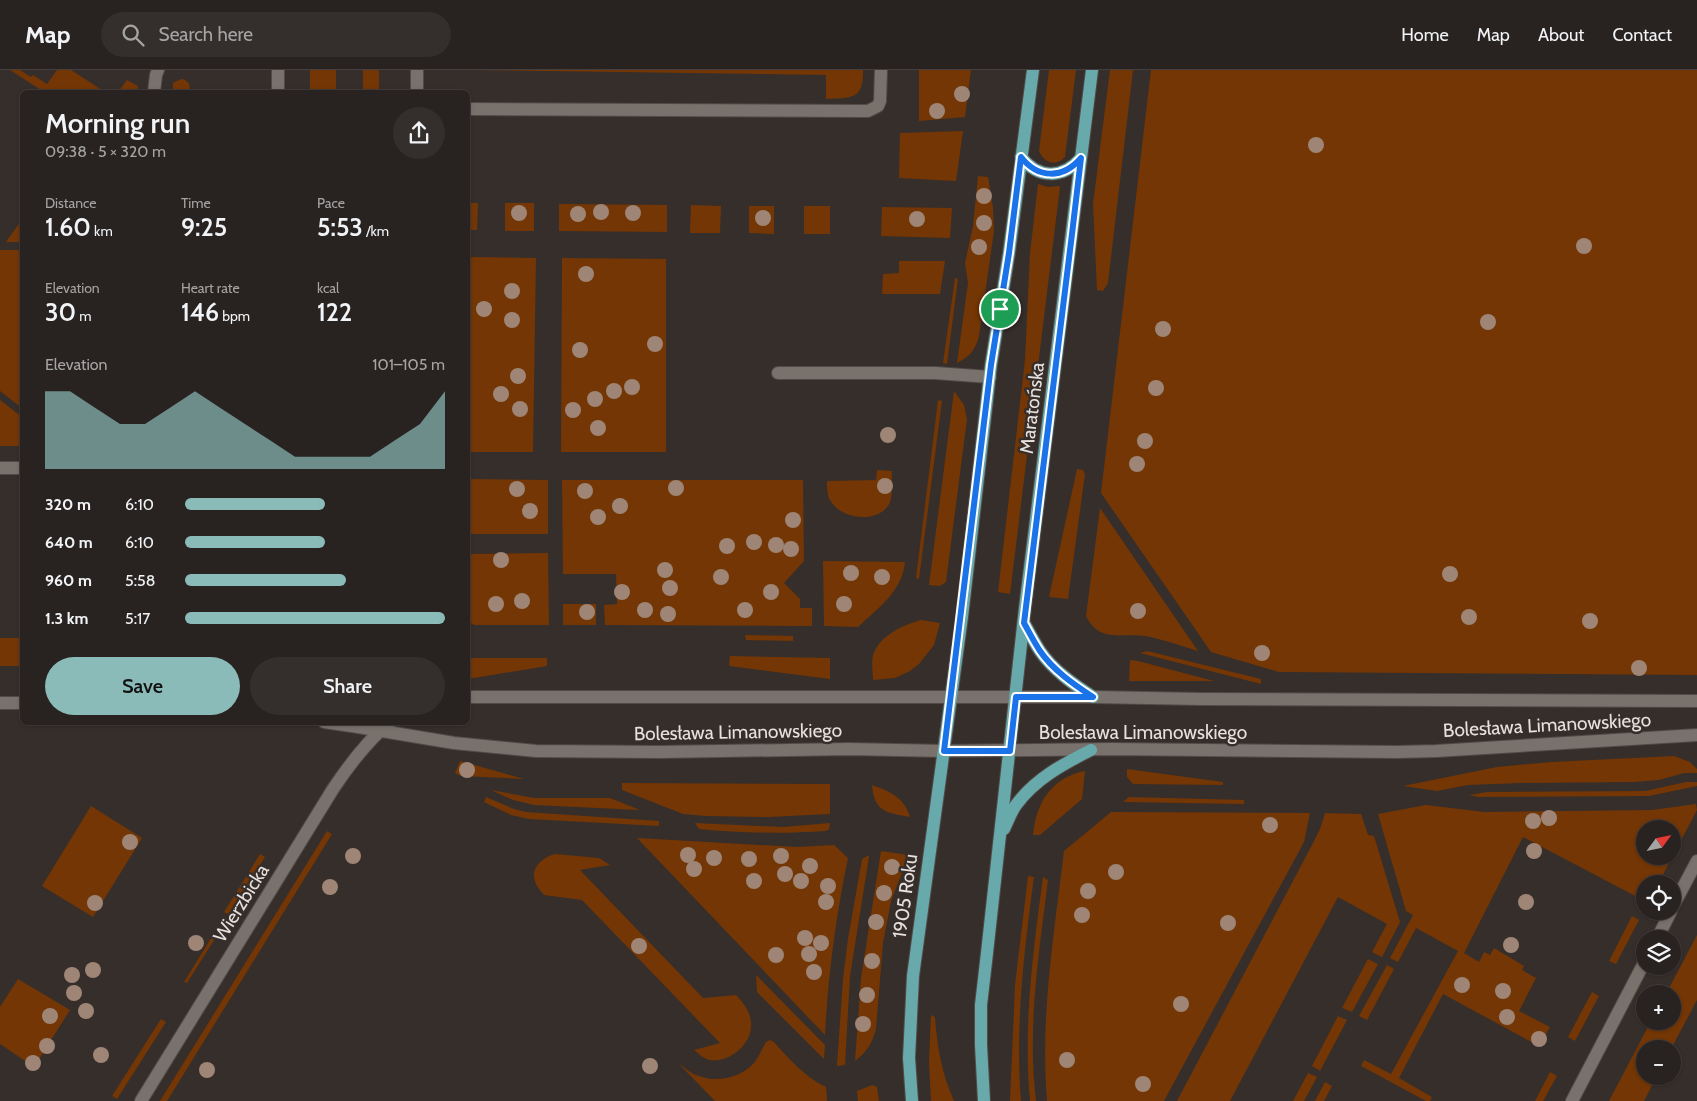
<!DOCTYPE html>
<html lang="en">
<head>
<meta charset="utf-8">
<style>
	body { margin:0; font-family:Cabin,sans-serif; background:#342f2d; color:#f1f3f6; height:100vh; display:flex; flex-direction:column; font-size:19px; white-space:nowrap }
	* { box-sizing:border-box; margin:0 }
	p { font-size:16px; color:#a5a4a5 }
	.icon { flex:none; width:28px; height:28px; fill:none; stroke:currentColor; stroke-width:2; stroke-linecap:round; stroke-linejoin:round }
	.map { position:relative; flex:1; overflow:hidden }
	.panel { position:absolute; left:20px; top:20px; width:450px; height:635px; display:flex; flex-direction:column; background:#282220; border-radius:8px; box-shadow:0 1px 4px #0004,0 0 0 1px #443f3e }
	.panel>* { flex:none }
	.needle { width:32px; rotate:57deg }
	.buttons { position:absolute; left:1636px; top:750px; display:grid; gap:10px }
	.buttons a { display:grid; place-items:center; width:45px; height:45px; border-radius:50%; background:#282220; box-shadow:0 1px 4px #0004,0 0 0 1px #443f3e; font-size:25px }
	.pin { position:absolute; display:grid; place-items:center; width:42px; height:42px; color:#fff; margin:-21px; border:2px solid #fff; border-radius:50%; box-shadow:0 1px 5px #0007 }
	.round { display:grid; place-items:center; flex:none; width:52px; height:52px; border-radius:26px; background:#342f2d }
	.summary { display:flex; align-items:center; justify-content:space-between; height:85px; padding:0 25px }
	h1 { font-size:28px; font-weight:600; line-height:38px }
	.metrics { display:grid; grid-template-columns:repeat(3,1fr); gap:8px; height:85px; padding:5px 25px }
	.metrics div { display:grid; align-content:center }
	.metrics b { font-size:25px; font-weight:600 }
	.metrics small { font-size:14px; font-weight:400 }
	.metrics p { font-size:14px }
	.chart { height:140px; padding:10px 25px }
	.chart p { display:flex; justify-content:space-between }
	.chart svg { width:100%; height:90px; margin-top:5px; fill:#8bbbb9; opacity:.7 }
	.cta { display:flex; gap:10px; margin-top:auto; padding:10px 25px }
	.cta a { flex:1; height:58px; border-radius:30px; background:#8bbbb9; color:#111; font-size:20px; font-weight:600; line-height:58px; text-align:center }
	.cta a+a { background:#342f2d; color:#f1f3f6 }
	ul { padding:0 25px; list-style:none; font-size:16px }
	li { display:grid; grid-template-columns:80px 60px 1fr; align-items:center; height:38px }
	li i { height:12px; border-radius:6px; background:#8bbbb9 }
	header { display:flex; align-items:center; gap:30px; box-sizing:border-box; height:70px; padding:0 25px; background:#282220; border-bottom:1px solid #443f3e }
	header strong { font-size:24px }
	nav { display:flex; gap:28px; margin-inline-start:auto; font-size:18px }
	.search { width:350px; height:45px; background:#342f2d; display:flex; align-items:center; gap:12px; box-sizing:border-box; padding:0 18px; border-radius:28px; color:#a5a4a5; font-size:19px }
	.map>svg:first-child { display:block }
</style>
</head>
<body>
<header>
<strong>Map</strong>
<div class="search"><svg class="icon" aria-label="search" viewBox="0 0 24 24"><circle cx="10" cy="10" r="6"/><path d="M15 15l6 6"/></svg>Search here</div>
<nav><a>Home</a><a>Map</a><a>About</a><a>Contact</a></nav>
</header>
<div class="map">
<svg width="1697" height="1031" viewBox="0 0 1697 1031">
	<rect width="100%" height="100%" fill="#362e2a"/>
	<!-- green -->
	<path fill="#743604" fill-rule="evenodd" d="M10,0h10l11,7 2,-2 14,9 10,-14h14l34,22h-61z
		M310,0h26v22h-26z
		M363,0h16v22h-16z
		M472,0h391c1,30 -12,28 -37,29v-24z
		M919,0h52l-6,47 -46,4z
		M1049,0h27l-11,87c-9,10 -21,6 -26,-6z
		M1110,0h23l-25,213 -5,8 -6,-1 -4,-86z
		M1151,0h546v605l-418,-3 -68,-20 -110,-159z
		M181,9c8,1 9,6 9,13h-17v-9z
		M127,10l11,6 -1,6h-19z
		M963,61l-7,50 -57,-3 1,-45z
		M978,106l10,1 5,31 1,23 -15,105c-4,15 -9,20 -22,27l11,-80 -3,-20 8,-37z
		M1038,114l10,3 11,-1 1,1 -50,407 -12,-2 27,-232 5,-107z
		M468,133h10l-1,27h-9z
		M505,133h29v28h-29z
		M559,134l108,1v27l-108,-1z
		M691,135l30,1 -1,27h-30z
		M749,136h25v28l-25,-1z
		M804,136h26v28h-26z
		M882,137l70,1 -2,30 -69,-2z
		M20,154l2,1v17h-16l12,-17z
		M0,180h22v158l-22,-17z
		M468,187l68,1 -3,194h-65z
		M562,188l104,1v193h-105z
		M899,191h46l-5,33h-58l1,-20 16,-1z
		M955,208l3,1 -11,85 -4,-1z
		M954,321l10,14 3,14 -21,163 -6,4 -11,-1z
		M0,330l22,17v29h-22z
		M938,330l4,1 -23,178 -3,-1z
		M1077,399l6,1 2,4 -17,125 -19,-2z
		M877,400l15,1c-1,10 2,26 -4,35 -12,17 -45,13 -56,-3 -5,-6 -5,-14 -5,-22l49,-1z
		M468,409l80,1v54h-80z
		M562,410h241l1,81 -20,22 16,16v9h12v18l-207,-1 -1,-20 13,-1 -1,-30h-53z
		M1100,438l98,143c-17,-5 -36,-12 -53,-15 -23,-3 -46,7 -59,-20z
		M548,483l1,72h-75l-6,-4v-67z
		M823,491l82,1c-3,30 -27,46 -47,65l-34,-1z
		M563,534h33v21h-33z
		M921,550l19,3 -6,22 -15,19 -9,7 -15,7 -22,2c0,-7 -2,-17 0,-24 5,-20 30,-31 48,-36z
		M745,565l48,1v5l-47,-1z
		M0,568h20v28h-20z
		M1147,581l114,28v5l-121,-31z
		M730,586l100,2v21l-101,-13z
		M468,588h79v8l-79,13z
		M1130,590l8,1 76,20h-85z
		M1674,686l16,6 7,7v4h-13l-25,7 -25,2 -113,1 -53,2 -31,6 -34,-5 94,-19 54,-5z
		M460,691l64,18 -63,-3 -6,-3z
		M1127,699l96,13v3l-90,-1 -6,-7z
		M1085,701l-3,28 -42,36h-7c3,-32 19,-58 52,-64z
		M1686,712h11v4l-48,10 -170,1 -10,-2 18,-3 158,-1z
		M622,713l208,1v30l-61,3 -63,-1 -23,-2 -61,-24z
		M872,715c17,6 33,13 38,32 -23,-4 -36,-5 -38,-32z
		M491,720l43,8h76l30,12 -106,-5 -21,-5z
		M486,727l28,12 12,3 133,9v5l-130,-7 -18,-4 -27,-13z
		M1129,727l115,3v4l-121,-2z
		M1696,734l1,6 -39,74 -7,-4 -2,4h-4v8l-4,7 -118,-62 -59,116 15,9 5,-10 6,3 4,-7 30,18 -2,4 14,8 -17,33 31,16 -11,19 -96,-52 -44,84 33,19 -2,4h-4l-65,-35 3,-6 27,14 67,-123 -42,-23 -18,34 -8,-4 23,-43 -7,-4 -28,-97 48,-9 58,7 168,-2zM1645,759h27v27h-27z
		M91,736l51,32 -49,79 -51,-31z
		M1111,742l199,1 -6,29 -140,259h-117c-7,-84 7,-167 17,-250z
		M1325,743l36,1 7,21 6,1 26,86 -18,35 -10,-5 15,-28 -49,-27 -108,204h-53l136,-258 7,-14z
		M695,753l88,4 47,-4 -1,6 -3,2c-43,3 -84,2 -127,-2z
		M327,761l5,3 -165,267h-7z
		M637,768l160,9 37,-2 14,13c-12,58 -20,117 -23,177z
		M881,781l28,4 -18,46 -8,42 -7,86c-4,14 -9,23 -21,32l6,-83z
		M260,784l5,3 -36,58 -5,-3z
		M555,784l44,4 11,7 -30,5 123,128 33,-3c8,8 16,19 15,31 0,19 -22,37 -41,34 -6,-1 -11,-6 -16,-10l26,-7 -138,-143 -38,-5c-3,-4 -8,-9 -9,-14 -5,-13 8,-24 20,-27z
		M867,786h2l-1,7 -18,113 -5,89 -8,1 6,-87 5,-40 14,-80z
		M1028,806l6,1c-10,75 -19,148 -13,224h-11l5,-116z
		M1043,807l5,3c-9,73 -21,147 -12,221h-6c-7,-75 3,-150 13,-224z
		M1632,846l7,4 -23,44 -7,-3z
		M213,865l3,2 -29,46 -3,-1z
		M1697,865v65l-26,49h-26v27h12l-13,25h-35l42,-80h21v-27h-6z
		M1368,889l10,5 -26,48 -10,-4z
		M1387,895l7,4 -27,51 -8,-4z
		M756,905l69,70 -1,14 -67,-67z
		M18,909l52,31 -36,57 -34,-23v-37z
		M1592,922l7,4 -24,45 -7,-4z
		M931,945l4,2c2,30 7,57 19,84h-23l-2,-38z
		M1338,946l9,4 -27,51 -8,-5z
		M161,949l5,3 -49,77 -5,-3z
		M770,970l4,2c15,17 31,35 52,45l1,14h-112l-37,-38c7,5 13,11 21,13 18,7 41,2 55,-13 5,-7 8,-14 12,-21z
		M1550,1002l7,4 -14,25h-8z
		M1308,1003l9,4 -13,24h-11z
		M1325,1012l7,4 -8,15h-9z
		M872,1015l5,2 2,14h-21l-1,-10z"/>
	<g fill="none" stroke-linecap="round" stroke-linejoin="round">
		<defs>
			<path id="service" d="M417,0v22
				M154,22l2,-17 2,-5
				M278,22v-22
				M468,39l400,2 10,-5 2,-5 1,-31
				M778,303h157l55,4
				M0,398h22"/>
			<path id="minor" d="M1672,838l25,-47
				M1657,869l14,-28
				M141,1031l192,-312c16,-24 34,-48 57,-67
				M1572,1031l73,-140"/>
			<path id="tertiary" d="M468,627h625l109,2 495,2
				M0,633h22
				M324,652l28,4 102,17 82,8 124,1 189,-3 96,2 165,-2 287,3 39,-1 261,-16"/>
			<path id="primary" d="M1021,87c17,22 42,22 60,1
				M1024,553c5,9 10,19 16,28 13,19 33,33 53,46
				M1004,759c4,-8 7,-17 12,-24 19,-26 47,-41 75,-55
				M912,1031l-3,-43 4,-82 49,-359 29,-252 18,-112 24,-183
				M984,1031l-3,-56v-40l6,-52 38,-345 67,-538"/>
		</defs>
		<!-- service casing -->
		<use href="#service" stroke="#514b48" stroke-width="14"/>
		<!-- minor casing -->
		<use href="#minor" stroke="#514b48" stroke-width="14"/>
		<!-- tertiary casing -->
		<use href="#tertiary" stroke="#514b48" stroke-width="14"/>
		<!-- primary casing -->
		<use href="#primary" stroke="#514b48" stroke-width="14"/>
		<!-- service -->
		<use href="#service" stroke="#79716c" stroke-width="12"/>
		<!-- minor -->
		<use href="#minor" stroke="#79716c" stroke-width="12"/>
		<!-- tertiary -->
		<use href="#tertiary" stroke="#79716c" stroke-width="12"/>
		<!-- primary -->
		<use href="#primary" stroke="#68a9ac" stroke-width="12"/>
	</g>
	<!-- trees -->
	<g fill="#9e8576">
		<circle cx="962" cy="24" r="8"/>
		<circle cx="937" cy="41" r="8"/>
		<circle cx="1316" cy="75" r="8"/>
		<circle cx="984" cy="126" r="8"/>
		<circle cx="601" cy="142" r="8"/>
		<circle cx="519" cy="143" r="8"/>
		<circle cx="633" cy="143" r="8"/>
		<circle cx="578" cy="144" r="8"/>
		<circle cx="763" cy="148" r="8"/>
		<circle cx="917" cy="149" r="8"/>
		<circle cx="984" cy="153" r="8"/>
		<circle cx="1584" cy="176" r="8"/>
		<circle cx="979" cy="177" r="8"/>
		<circle cx="586" cy="204" r="8"/>
		<circle cx="512" cy="221" r="8"/>
		<circle cx="484" cy="239" r="8"/>
		<circle cx="512" cy="250" r="8"/>
		<circle cx="1488" cy="252" r="8"/>
		<circle cx="1163" cy="259" r="8"/>
		<circle cx="655" cy="274" r="8"/>
		<circle cx="580" cy="280" r="8"/>
		<circle cx="518" cy="306" r="8"/>
		<circle cx="632" cy="317" r="8"/>
		<circle cx="1156" cy="318" r="8"/>
		<circle cx="614" cy="321" r="8"/>
		<circle cx="501" cy="324" r="8"/>
		<circle cx="595" cy="329" r="8"/>
		<circle cx="520" cy="339" r="8"/>
		<circle cx="573" cy="340" r="8"/>
		<circle cx="598" cy="358" r="8"/>
		<circle cx="888" cy="365" r="8"/>
		<circle cx="1145" cy="371" r="8"/>
		<circle cx="1137" cy="394" r="8"/>
		<circle cx="885" cy="416" r="8"/>
		<circle cx="676" cy="418" r="8"/>
		<circle cx="517" cy="419" r="8"/>
		<circle cx="585" cy="421" r="8"/>
		<circle cx="620" cy="436" r="8"/>
		<circle cx="530" cy="441" r="8"/>
		<circle cx="598" cy="447" r="8"/>
		<circle cx="793" cy="450" r="8"/>
		<circle cx="754" cy="472" r="8"/>
		<circle cx="776" cy="475" r="8"/>
		<circle cx="727" cy="476" r="8"/>
		<circle cx="791" cy="479" r="8"/>
		<circle cx="501" cy="490" r="8"/>
		<circle cx="665" cy="500" r="8"/>
		<circle cx="851" cy="503" r="8"/>
		<circle cx="1450" cy="504" r="8"/>
		<circle cx="721" cy="507" r="8"/>
		<circle cx="882" cy="507" r="8"/>
		<circle cx="670" cy="518" r="8"/>
		<circle cx="622" cy="522" r="8"/>
		<circle cx="771" cy="522" r="8"/>
		<circle cx="522" cy="531" r="8"/>
		<circle cx="496" cy="534" r="8"/>
		<circle cx="844" cy="534" r="8"/>
		<circle cx="645" cy="540" r="8"/>
		<circle cx="745" cy="540" r="8"/>
		<circle cx="1138" cy="541" r="8"/>
		<circle cx="587" cy="542" r="8"/>
		<circle cx="668" cy="544" r="8"/>
		<circle cx="1469" cy="547" r="8"/>
		<circle cx="1590" cy="551" r="8"/>
		<circle cx="1262" cy="583" r="8"/>
		<circle cx="1639" cy="598" r="8"/>
		<circle cx="467" cy="700" r="8"/>
		<circle cx="1549" cy="748" r="8"/>
		<circle cx="1533" cy="751" r="8"/>
		<circle cx="1270" cy="755" r="8"/>
		<circle cx="130" cy="772" r="8"/>
		<circle cx="1534" cy="781" r="8"/>
		<circle cx="688" cy="785" r="8"/>
		<circle cx="353" cy="786" r="8"/>
		<circle cx="781" cy="786" r="8"/>
		<circle cx="714" cy="788" r="8"/>
		<circle cx="749" cy="789" r="8"/>
		<circle cx="810" cy="796" r="8"/>
		<circle cx="892" cy="797" r="8"/>
		<circle cx="694" cy="799" r="8"/>
		<circle cx="1116" cy="802" r="8"/>
		<circle cx="785" cy="804" r="8"/>
		<circle cx="754" cy="811" r="8"/>
		<circle cx="801" cy="811" r="8"/>
		<circle cx="828" cy="816" r="8"/>
		<circle cx="330" cy="817" r="8"/>
		<circle cx="1088" cy="821" r="8"/>
		<circle cx="884" cy="823" r="8"/>
		<circle cx="826" cy="832" r="8"/>
		<circle cx="1526" cy="832" r="8"/>
		<circle cx="95" cy="833" r="8"/>
		<circle cx="1082" cy="845" r="8"/>
		<circle cx="876" cy="852" r="8"/>
		<circle cx="1228" cy="853" r="8"/>
		<circle cx="805" cy="868" r="8"/>
		<circle cx="196" cy="873" r="8"/>
		<circle cx="821" cy="873" r="8"/>
		<circle cx="1511" cy="875" r="8"/>
		<circle cx="639" cy="876" r="8"/>
		<circle cx="809" cy="884" r="8"/>
		<circle cx="776" cy="885" r="8"/>
		<circle cx="872" cy="891" r="8"/>
		<circle cx="93" cy="900" r="8"/>
		<circle cx="814" cy="902" r="8"/>
		<circle cx="72" cy="905" r="8"/>
		<circle cx="1462" cy="915" r="8"/>
		<circle cx="1503" cy="921" r="8"/>
		<circle cx="74" cy="923" r="8"/>
		<circle cx="867" cy="925" r="8"/>
		<circle cx="1181" cy="934" r="8"/>
		<circle cx="86" cy="941" r="8"/>
		<circle cx="50" cy="946" r="8"/>
		<circle cx="1507" cy="947" r="8"/>
		<circle cx="863" cy="954" r="8"/>
		<circle cx="1539" cy="969" r="8"/>
		<circle cx="47" cy="976" r="8"/>
		<circle cx="101" cy="985" r="8"/>
		<circle cx="1067" cy="990" r="8"/>
		<circle cx="33" cy="993" r="8"/>
		<circle cx="650" cy="996" r="8"/>
		<circle cx="207" cy="1000" r="8"/>
		<circle cx="1143" cy="1014" r="8"/>
	</g>
	<g fill="none" stroke-linecap="round" stroke-linejoin="round">
		<defs>
			<path id="route" d="M1021,87c17,22 42,22 60,1l-9,76 -48,389c5,9 10,19 16,28 13,19 33,33 53,46h-77l-6,54h-66l47,-386 18,-112z"/>
		</defs>
		<!-- route casing -->
		<use href="#route" stroke="#fff" stroke-width="10"/>
		<!-- route -->
		<use href="#route" stroke="#1a73e8" stroke-width="6"/>
	</g>
	<g text-anchor="middle" dominant-baseline="central" stroke-width="5" stroke-linejoin="round" paint-order="stroke">
		<!-- street labels -->
		<g font-size="19" fill="#e6e1de" stroke="#362e2a">
			<text transform="translate(1032 338) rotate(-83)">Maratońska</text>
			<text transform="translate(1547 655) rotate(-3)">Bolesława Limanowskiego</text>
			<text transform="translate(738 662) rotate(-1)">Bolesława Limanowskiego</text>
			<text x="1143" y="662">Bolesława Limanowskiego</text>
			<text transform="translate(905 826) rotate(-82)">1905 Roku</text>
			<text transform="translate(241 833) rotate(-58)">Wierzbicka</text>
		</g>
	</g>
</svg>
<div class="buttons">
<a><svg class="needle" viewBox="-14 -14 28 28"><path d="M0-13l5 13h-10z" fill="#e53935"/><path d="M0 13l5-13h-10z" fill="#a5a4a5"/></svg></a>
<a><svg class="icon" aria-label="locate" viewBox="0 0 24 24"><circle cx="12" cy="12" r="6"/><path d="M12 2v4M12 18v4M2 12h4M18 12h4"/></svg></a>
<a><svg class="icon" aria-label="layers" viewBox="0 0 24 24"><path d="M12 4l9 5-9 5-9-5zM3 14l9 5 9-5"/></svg></a>
<a>+</a>
<a>−</a>
</div>
<div class="pin" style="left:1000px;top:239px;background:#1e9e55"><svg class="icon" aria-label="arrive" viewBox="0 0 24 24"><path d="M6 21V4h12l-3 4 3 4H6"/></svg></div>
<section class="panel">
<div class="summary"><div><h1>Morning run</h1><p>09:38 · 5 × 320 m</p></div><a class="round"><svg class="icon" aria-label="share" viewBox="0 0 24 24"><path d="M12 15V3M7 8l5-5 5 5M5 13v7h14v-7"/></svg></a></div>
<div class="metrics">
<div><p>Distance</p><b>1.60<small> km</small></b></div>
<div><p>Time</p><b>9:25</b></div>
<div><p>Pace</p><b>5:53<small> /km</small></b></div>
</div>
<div class="metrics">
<div><p>Elevation</p><b>30<small> m</small></b></div>
<div><p>Heart rate</p><b>146<small> bpm</small></b></div>
<div><p>kcal</p><b>122</b></div>
</div>
<div class="chart"><p><span>Elevation</span>101–105 m</p>
<svg viewBox="0 0 160 44" preserveAspectRatio="none"><path d="M0 44V6L10 6L20 14L30 22L40 22L50 14L60 6L70 14L80 22L90 30L100 38L110 38L120 38L130 38L140 30L150 22L160 6V44z"/></svg>
</div>
<ul>
<li><b>320 m</b>6:10<i style="width:54%"></i></li>
<li><b>640 m</b>6:10<i style="width:54%"></i></li>
<li><b>960 m</b>5:58<i style="width:62%"></i></li>
<li><b>1.3 km</b>5:17<i style="width:100%"></i></li>
</ul>
<div class="cta"><a>Save</a><a>Share</a></div>
</section>
</div>
</body>
</html>
